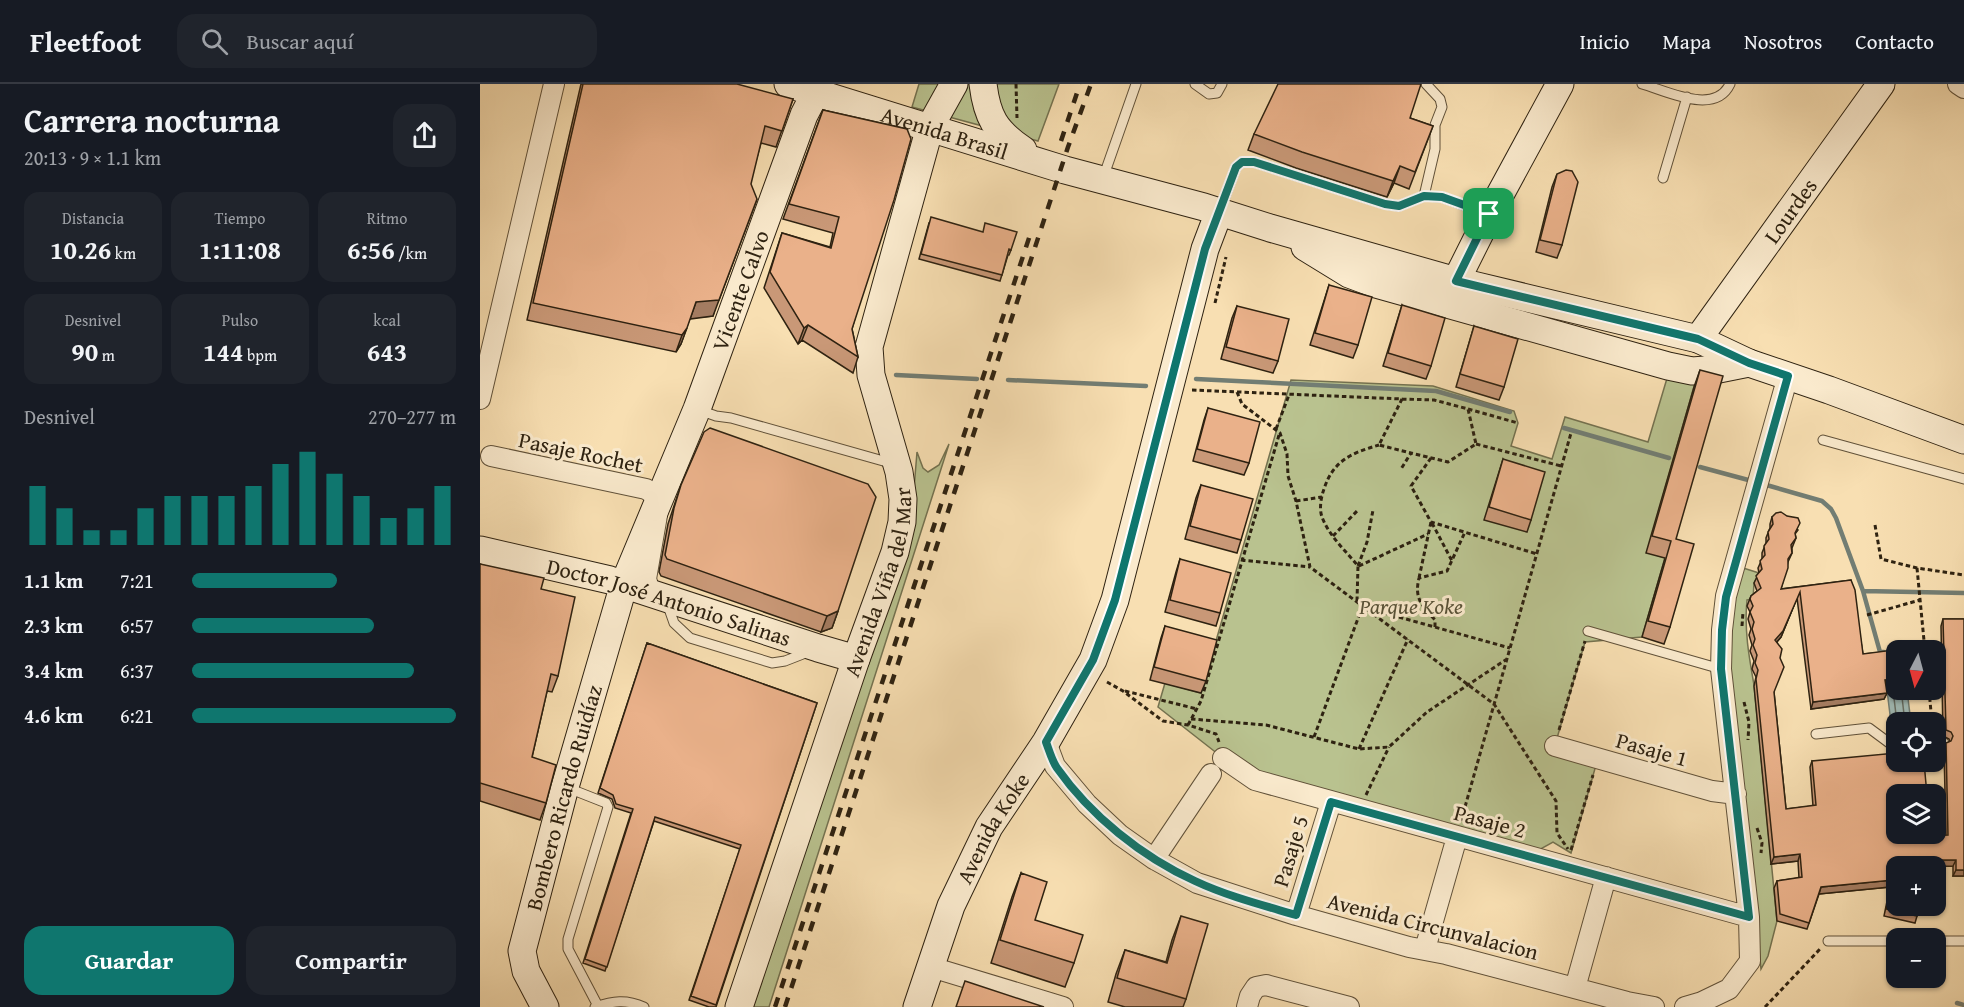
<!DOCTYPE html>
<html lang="es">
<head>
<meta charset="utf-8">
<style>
	body { margin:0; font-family:"Gentium Book Plus",serif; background:#20242c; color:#f1f3f6; height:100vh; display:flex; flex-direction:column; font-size:22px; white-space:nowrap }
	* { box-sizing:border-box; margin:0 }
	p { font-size:20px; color:#9ea1a6 }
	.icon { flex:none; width:33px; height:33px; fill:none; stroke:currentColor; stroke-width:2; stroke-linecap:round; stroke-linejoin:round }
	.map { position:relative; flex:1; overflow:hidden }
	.panel { display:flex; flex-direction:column; background:#171b24; width:480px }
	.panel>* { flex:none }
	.needle { width:39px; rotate:186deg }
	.controls { position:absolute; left:1406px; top:556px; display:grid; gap:12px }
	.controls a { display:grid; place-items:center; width:60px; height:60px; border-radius:12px; background:#171b24; box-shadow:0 2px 4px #0004; font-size:30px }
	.pin { position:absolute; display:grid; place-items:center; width:51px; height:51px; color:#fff; margin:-26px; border-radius:12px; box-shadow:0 3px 9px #0006 }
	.round { display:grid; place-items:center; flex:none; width:63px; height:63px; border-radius:18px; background:#20242c }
	.summary { display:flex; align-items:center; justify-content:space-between; height:102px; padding:0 24px }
	h1 { font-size:33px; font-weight:700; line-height:45px }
	.metrics { display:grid; grid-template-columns:repeat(3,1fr); gap:9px; height:102px; padding:6px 24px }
	.metrics div { display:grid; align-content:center; border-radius:15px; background:#20242c; text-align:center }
	.metrics b { font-size:26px; font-weight:700 }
	.metrics small { font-size:16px; font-weight:400 }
	.metrics p { font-size:16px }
	.chart { height:168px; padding:12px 24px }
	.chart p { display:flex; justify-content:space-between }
	.chart svg { width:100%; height:108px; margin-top:6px; stroke:#0f766e; stroke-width:6 }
	.action { display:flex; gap:12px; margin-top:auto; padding:12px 24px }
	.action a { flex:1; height:69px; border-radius:18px; background:#0f766e; color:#fff; font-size:24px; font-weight:700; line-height:69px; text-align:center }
	.action a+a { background:#20242c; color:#f1f3f6 }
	ul { padding:0 24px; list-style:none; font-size:20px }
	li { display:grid; grid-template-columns:96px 72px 1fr; align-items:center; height:45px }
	li i { height:15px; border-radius:8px; background:#0f766e }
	header { display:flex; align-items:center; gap:36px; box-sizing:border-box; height:84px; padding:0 30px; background:#171b24; border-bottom:2px solid #363941 }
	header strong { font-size:28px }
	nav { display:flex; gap:33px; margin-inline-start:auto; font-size:21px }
	.search { width:420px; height:54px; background:#20242c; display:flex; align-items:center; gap:15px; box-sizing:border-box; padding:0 21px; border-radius:18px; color:#9ea1a6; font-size:22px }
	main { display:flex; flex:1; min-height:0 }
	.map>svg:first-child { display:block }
</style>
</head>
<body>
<header>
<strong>Fleetfoot</strong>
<div class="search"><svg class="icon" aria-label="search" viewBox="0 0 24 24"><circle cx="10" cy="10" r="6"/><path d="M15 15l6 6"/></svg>Buscar aquí</div>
<nav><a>Inicio</a><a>Mapa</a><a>Nosotros</a><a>Contacto</a></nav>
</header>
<main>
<section class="panel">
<div class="summary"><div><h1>Carrera nocturna</h1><p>20:13 · 9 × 1.1 km</p></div><a class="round"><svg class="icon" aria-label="share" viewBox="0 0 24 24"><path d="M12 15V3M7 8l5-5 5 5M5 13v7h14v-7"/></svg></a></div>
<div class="metrics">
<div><p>Distancia</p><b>10.26<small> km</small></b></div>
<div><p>Tiempo</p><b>1:11:08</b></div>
<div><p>Ritmo</p><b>6:56<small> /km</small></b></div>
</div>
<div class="metrics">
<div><p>Desnivel</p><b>90<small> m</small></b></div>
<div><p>Pulso</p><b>144<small> bpm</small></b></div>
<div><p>kcal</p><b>643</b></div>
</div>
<div class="chart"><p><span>Desnivel</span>270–277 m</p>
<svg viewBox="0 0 160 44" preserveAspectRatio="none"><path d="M5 44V20M15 44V29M25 44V38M35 44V38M45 44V29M55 44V24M65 44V24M75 44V24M85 44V20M95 44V11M105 44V6M115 44V15M125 44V24M135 44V33M145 44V29M155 44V20"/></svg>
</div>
<ul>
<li><b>1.1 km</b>7:21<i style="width:55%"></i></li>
<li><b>2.3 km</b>6:57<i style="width:69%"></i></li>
<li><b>3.4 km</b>6:37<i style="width:84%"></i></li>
<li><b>4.6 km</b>6:21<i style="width:100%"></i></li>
</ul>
<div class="action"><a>Guardar</a><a>Compartir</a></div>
</section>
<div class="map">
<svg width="1484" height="923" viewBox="0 0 1484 923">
	<rect width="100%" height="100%" fill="#f8dfb2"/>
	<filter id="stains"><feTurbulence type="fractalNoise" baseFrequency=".00333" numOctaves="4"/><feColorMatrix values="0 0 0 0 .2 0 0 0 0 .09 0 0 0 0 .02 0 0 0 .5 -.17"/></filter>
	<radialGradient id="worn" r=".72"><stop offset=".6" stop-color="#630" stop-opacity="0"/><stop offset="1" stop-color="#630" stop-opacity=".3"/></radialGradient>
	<!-- green -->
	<path fill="#b9c28f" stroke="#747250" stroke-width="1.5" d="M439,0h140l-21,57 -126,-34z
		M1188,291l27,8 -48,169 18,6 -23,79 -57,5 -30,103 43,13 -27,95 -18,-11 -25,14 -273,-76 -32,-22 -65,-51 7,-24 36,10 90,-313 142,6 81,25 4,12 -7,23 41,13 13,-42 83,25z
		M469,360l-180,563h-16l160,-506 4,-49 6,16 5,4 11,-7z
		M1260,483l19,6 -5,10 -1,16 -6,1c-3,29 2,57 7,85l23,236 -9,35 -7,13 -31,-303 -2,-39z"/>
	<!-- water -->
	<path fill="#a0bab5" stroke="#727d73" stroke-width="1.5" d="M1416,605l11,1 4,33h-15v10l-4,-2 -5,-41z"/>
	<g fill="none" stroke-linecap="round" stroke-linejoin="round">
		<!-- shore -->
		<path stroke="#676e63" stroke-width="1.5" d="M1417,639l-3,-25 5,-4 3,3 3,26"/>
		<!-- stream -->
		<path stroke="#727d73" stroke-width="4.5" d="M416,291l81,4
			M716,295l240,12 74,21
			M528,296l138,6
			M1084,344l105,30
			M1220,383l52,14
			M1283,400l59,17 9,8 5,9 27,73 17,61h4
			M1383,507l101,2
			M1477,919l7,2"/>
		<defs>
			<path id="lane" d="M715,0l14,10 8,-1 5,-9
				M1162,0c25,7 73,32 88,0
				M623,94l33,-94
				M1183,94l24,-81
				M944,112l11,-47v-24l7,-18 -2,-8 -14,-15
				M740,126l16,-43 6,-5h12l131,42 14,2 25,-10 18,1 45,17
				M219,326l17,6 15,2 163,46
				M1343,356l141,39
				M187,519l7,20 16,15 82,25 13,-2 23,-9
				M1108,547l133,38
				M1336,650l53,-6 27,20
				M1455,660l9,-1
				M88,704l38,15 2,4 -40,132v10l30,57
				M1348,857h68
				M1455,857h29
				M115,923c18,-6 31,-8 49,0"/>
			<path id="street" d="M1478,0l6,4
				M0,315l74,-315
				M11,372l155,33 14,9 -14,81 4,13
				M566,658l9,24 32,38 33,31 34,24 43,24 99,32 113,32 37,7 181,48 27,5
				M1075,662l157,45 24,3
				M743,674l32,22 494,137
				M674,775l57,-85
				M816,831l35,-113
				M945,865l32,-112
				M451,883l132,40
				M1095,904l31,-111
				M767,923l3,-11 6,-9 10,-2 83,22
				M1205,923l17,-5 27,-13 21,-28 -1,-44 -28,-248 1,-39 4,-34 62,-220"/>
			<g id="secondary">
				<path id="s1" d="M308,0l277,86 139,37 66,21 186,53 242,58 51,24 80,27 135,50"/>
				<path d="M503,0c4,33 12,47 40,66"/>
				<path d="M825,163l44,27 27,10 292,82 24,5 27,-2 30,-6"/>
				<path d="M964,207l6,-3 6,-7 33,-66 71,-131"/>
				<path id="s2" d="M1218,255l183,-255"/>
				<path id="s3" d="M0,466l130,30 208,68 38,11"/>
				<path id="s4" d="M65,923l-19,-36 -4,-20 43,-164 59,-203 73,-175 107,-294 16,-31"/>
				<path id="s5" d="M259,923l117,-348 39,-107 7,-30 1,-23 -4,-27 -28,-97 -2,-28 61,-220 24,-43"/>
				<path id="s6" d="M437,923l34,-101 38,-79 57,-85 47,-82 22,-60 90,-351 14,-37"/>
			</g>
		</defs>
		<!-- lane casing -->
		<use href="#lane" stroke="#605139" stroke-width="11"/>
		<!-- street casing -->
		<use href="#street" stroke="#605139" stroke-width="22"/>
		<!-- secondary casing -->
		<use href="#secondary" stroke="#2e2211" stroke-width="29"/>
		<!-- path -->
		<path stroke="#2e2211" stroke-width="3" stroke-dasharray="4.5 3" stroke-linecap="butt" d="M536,0l1,34
			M735,219l11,-46
			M712,306l210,9 -23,46 32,8 -10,16
			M757,308l5,12 38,29 7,21 1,22 8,25 14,66 184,137 62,97 1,32 11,16
			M922,315l32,1 34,9 8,35 -28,18 -37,-9
			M988,325l50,14
			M796,345l13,-34
			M996,360l85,22
			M951,374l-20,28 20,36 106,32
			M816,417l26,-4
			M952,439l20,38
			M1395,441l6,34 36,9 47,7
			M853,452l25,-26
			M761,476l69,7
			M878,482l9,-24 6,-32
			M879,482l69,-32
			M1437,484l8,83
			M939,494l12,-56
			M877,517l1,-35c-12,-15 -29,-30 -36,-49 -3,-8 -1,-20 2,-28 9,-28 27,-36 55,-44
			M890,525l140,39
			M1387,531l53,-15
			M1262,542l1,-14
			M955,543v-7c-13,-15 -21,-21 -16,-42l28,-7 18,-39
			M627,598l16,9 40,30 25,4 28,9 3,8
			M1449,606l3,33
			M645,607l72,18
			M1264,618l5,20 -1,18
			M711,635l75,6 93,24 30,-2 38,-35 80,-53
			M708,641l13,-24 78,-266
			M1079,646l26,-89
			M834,653l49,-132
			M879,665l49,-110
			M886,711l23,-48
			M981,737l110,-388
			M1277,744l5,15 -1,10
			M1091,766l22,-75
			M1285,923l56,-59"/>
		<!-- lane -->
		<use href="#lane" stroke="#faeacd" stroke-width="9"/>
		<!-- street -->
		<use href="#street" stroke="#faeacd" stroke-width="20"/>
		<!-- secondary -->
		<use href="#secondary" stroke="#faeacd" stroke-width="27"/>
		<!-- rail -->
		<path stroke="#2e2211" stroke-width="4.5" stroke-dasharray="10 10" stroke-linecap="butt" d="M581,57l19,-57
			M295,923l255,-772
			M305,923l283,-860 23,-63"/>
	</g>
	<!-- wall -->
	<path fill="#c99877" stroke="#2e2211" stroke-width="1.5" d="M101,0l212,15 -17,48 -15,-4 -48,173 -23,2 -9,26 -5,8 -149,-32z
		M343,26l84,19 -55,200 6,28 -5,16 -51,-33 -4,4 -34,-56 18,-55 48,14 3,-14 -50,-14z
		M930,34l23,8 -24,63 -15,-6 -7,14 -91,-29 -48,-18 6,-16z
		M1077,90l5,71 -5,13 -21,-6 16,-65z
		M449,139l82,27 -2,5h-1l-8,26 -81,-22z
		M849,201l29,60 -5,13 -43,-13z
		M922,221l29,61 -5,13 -43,-13z
		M757,222l41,55 -5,12 -52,-14 11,-41z
		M994,242l30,61 -5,13 -43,-13z
		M1220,286l-24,169 -6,88 -6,17 -22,-7 23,-79 -19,-5 48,-166z
		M728,324l41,55 -5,12 -51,-14 11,-41z
		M1023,375l28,61 -4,12 -43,-12z
		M201,401l157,126 -6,17 -11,4 -160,-56 -2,-4 9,-48z
		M721,401l40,55 -4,13 -52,-14 11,-41z
		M1292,433l26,13 -3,4 1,4 -4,10v5l-4,9 -7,27 70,-9 12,74 33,-3v34l-10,2 1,6 -3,6 -73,10 -14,-111 -16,39 -4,5 -3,50 12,117 27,-3 -3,-39 2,-6 118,75h16l-2,-86 2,-7 4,-1 -1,-3 -6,-3 -2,-110 2,-7h21v257h-11v-10l-25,1 -11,49 -2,7 -31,-7 6,-29 -71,7 -12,35 -30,-8 -3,-33 3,-7 22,-3 -1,-17 -27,3 -17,-178 2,-9 -4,-8 2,-8 -4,-10 2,-6 -3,-10 2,-6 -3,-10 2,-7 -3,-6 4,-10 6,-5 -3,-8 5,-10 -1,-5 4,-9v-6l4,-10v-5l4,-10v-4z
		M700,475l40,54 -4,13 -51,-14 11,-40z
		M0,480l61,25 17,87 -6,16 -5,-1 -15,66 14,46 -6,17 -60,-19z
		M685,542l41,55 -5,12 -51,-13 11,-42z
		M167,559l170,60 -101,304h-7l-20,-7 51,-151 -86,-28 -49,150 -22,-8 48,-150 -16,-5 -3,-9 -14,-6z
		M541,789l14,47 39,43 -9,24 -74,-24 21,-66z
		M701,832l5,83 -3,8h-58l-17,-5 8,-28 9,-24 41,12 6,-22z"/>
	<!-- shaded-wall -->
	<path fill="#a47c61" stroke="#2e2211" stroke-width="1.5" d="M920,82l-6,17 -7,14 6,-16z
		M277,115l-44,117 -23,3 6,-17z
		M328,241l-6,15 -4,4 6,-16z
		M207,244l-6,16 -5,8 6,-17z
		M1317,514l-16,39 -8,9 2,-6z
		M358,527l-6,17 -11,4 6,-16z
		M1416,595v6l-13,2 2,-7z
		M1407,609l-3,6 -73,10 2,-7z
		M1320,770l-2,7 -27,3 3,-7z
		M1449,776h27l-3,6 -26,1z
		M1476,786h8v6h-11z
		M1413,796l-3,7 -71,7 2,-7z
		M1455,817l7,1 -3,6 -15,-2h11z"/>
	<!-- building -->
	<path fill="#eab18a" stroke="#2e2211" stroke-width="1.5" d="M103,0h154l56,15 -11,32 -17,-5 -14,58 6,15 -38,101 -23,2 -9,26 -5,7 -149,-32z
		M798,0h143l-11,34 23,8 -18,46 -15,-6 -7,15 -91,-29 -48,-18z
		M343,26l84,19 4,10 -17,61 -42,129 6,28 -50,-32 -4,3 -34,-56 12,-39 49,15 8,-31 -50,-13z
		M1086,86l6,1 6,11 -16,63 -22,-5 17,-66z
		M451,133l52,15 2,-9 32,9 -6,18 -2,-1 -7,26 -81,-21z
		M849,201l43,12 -14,48 -43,-12z
		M922,221l43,13 -14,48 -43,-13z
		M757,222l52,13 -11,42 -52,-14z
		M994,242l44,13 -14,48 -44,-13z
		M1220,286l23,6 -47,163 18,5 -24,83 -22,-6 23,-80 -19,-5z
		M728,324l52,14 -11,41 -52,-14z
		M230,344l158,56 8,13 -38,114 -11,5 -160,-57 -2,-4 9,-47 7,-23 23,-53z
		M1023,375l42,13 -14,48 -42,-13z
		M721,401l52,14 -12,41 -51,-14z
		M1301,428l6,4 11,2 2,5 -5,10 1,5 -5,7 1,8 -4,6v9l-7,21 70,-9 4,10 8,64 54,-7v4h-21v28l-11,1 2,13 -74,9 -13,-110 -17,39 -8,9 7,9 -2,9 4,9 -10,25 12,117 30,-4 -4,-44 84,-8v9h28l3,33h-31v39h34v2l18,-1 -2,-92 5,-2 2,-5 -2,-4 -5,-2 -3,-111h21v251h-8v-10h-27l-1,7h-32v39h23l-2,10 -31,-7 7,-29 -72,7 -12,36 -29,-9 -3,-33 25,-4 -2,-23 -26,3 -18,-178 2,-9 -3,-7 2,-8 -4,-10 2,-6 -3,-10 2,-7 -4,-10 3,-6 -3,-7 1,-3 10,-8 -5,-12 6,-7 -2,-8 5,-6 -1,-9 5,-7 -1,-7 5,-8 -1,-7 4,-4z
		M700,475l51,14 -11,40 -50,-13z
		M0,480l64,14 -3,11 34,8 -17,79 -7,-2 -19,83 24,8 -10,38 -66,-20z
		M685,542l52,14 -11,41 -52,-14z
		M167,559l170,60 -101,302 -25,-9 50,-151 -86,-28 -48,150 -22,-8 48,-150 -17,-5 -3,-9 -13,-7z
		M541,789l26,9 -12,38 48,15 -9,28 -74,-23z
		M1455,803l9,2 -2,13 -7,-1z
		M701,832l27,8 -22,75 -69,-21 8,-28 42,13z
		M485,897l79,26h-88z"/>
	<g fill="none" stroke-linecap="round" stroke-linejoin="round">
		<defs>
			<path id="route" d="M762,78h12l131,42 14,2 25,-10 18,1 47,17 -33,67 242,58 51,24 39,13 -62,221 -4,33 -1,39 28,248 -418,-115 -35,113c-34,-10 -69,-19 -101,-34 -53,-24 -105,-66 -138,-113 -5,-7 -8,-18 -11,-26l47,-82 22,-60 90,-351 31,-82z"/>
		</defs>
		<!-- route casing -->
		<use href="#route" stroke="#fff" stroke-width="12"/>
		<!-- route -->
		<use href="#route" stroke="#0f766e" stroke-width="8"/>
	</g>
	<g text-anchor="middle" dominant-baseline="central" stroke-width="6" stroke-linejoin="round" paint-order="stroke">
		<!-- street labels -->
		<g font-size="22" fill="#2e2211" stroke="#faeacd">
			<text stroke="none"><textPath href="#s1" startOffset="164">Avenida Brasil</textPath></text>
			<text stroke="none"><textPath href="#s2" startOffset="158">Lourdes</textPath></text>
			<text stroke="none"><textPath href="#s4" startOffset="758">Vicente Calvo</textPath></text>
			<text transform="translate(101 368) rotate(12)">Pasaje Rochet</text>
			<text stroke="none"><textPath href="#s5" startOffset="448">Avenida Viña del Mar</textPath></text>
			<text stroke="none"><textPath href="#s3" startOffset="196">Doctor José Antonio Salinas</textPath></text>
			<text transform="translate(1172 665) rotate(16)">Pasaje 1</text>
			<text stroke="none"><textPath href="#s4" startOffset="220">Bombero Ricardo Ruidíaz</textPath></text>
			<text transform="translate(1010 737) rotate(15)">Pasaje 2</text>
			<text stroke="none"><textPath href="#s6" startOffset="195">Avenida Koke</textPath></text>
			<text transform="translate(810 767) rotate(-73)">Pasaje 5</text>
			<text transform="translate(953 842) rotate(14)">Avenida Circunvalacion</text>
		</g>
		<!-- park labels -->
		<g font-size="22" font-style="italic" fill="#585237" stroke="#faeacd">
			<text x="931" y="522">Parque Koke</text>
		</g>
	</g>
	<rect width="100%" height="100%" filter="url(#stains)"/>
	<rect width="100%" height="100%" fill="url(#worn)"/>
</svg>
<div class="controls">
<a><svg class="needle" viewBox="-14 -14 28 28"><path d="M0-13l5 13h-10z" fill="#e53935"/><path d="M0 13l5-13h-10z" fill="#9ea1a6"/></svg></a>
<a><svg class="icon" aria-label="locate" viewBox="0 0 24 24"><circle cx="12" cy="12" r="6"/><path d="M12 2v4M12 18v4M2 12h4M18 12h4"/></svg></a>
<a><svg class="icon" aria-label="layers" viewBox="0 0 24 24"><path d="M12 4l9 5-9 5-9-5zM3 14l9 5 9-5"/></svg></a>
<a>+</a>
<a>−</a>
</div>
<div class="pin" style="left:1009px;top:130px;background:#1e9e55"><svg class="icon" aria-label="arrive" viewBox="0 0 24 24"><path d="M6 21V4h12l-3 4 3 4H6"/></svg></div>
</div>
</main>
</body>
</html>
